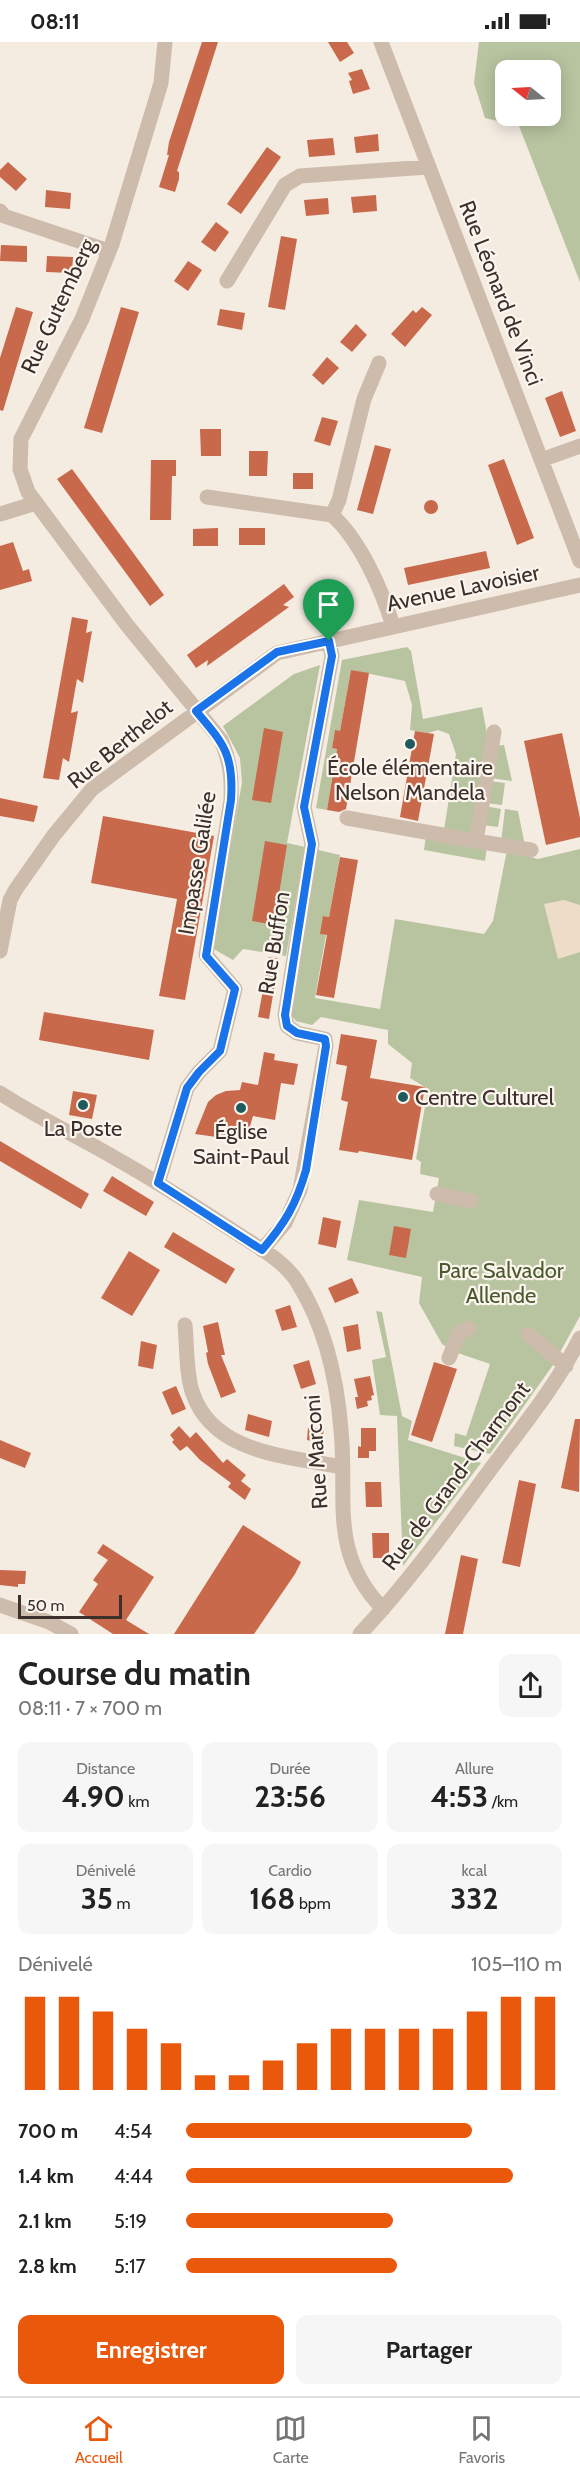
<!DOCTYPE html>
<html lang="fr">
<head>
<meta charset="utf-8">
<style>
	body { margin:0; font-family:Cabin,sans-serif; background:#f6f6f6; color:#222; height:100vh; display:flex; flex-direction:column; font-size:22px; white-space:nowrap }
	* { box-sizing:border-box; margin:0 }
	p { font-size:20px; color:#767676 }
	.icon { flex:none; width:33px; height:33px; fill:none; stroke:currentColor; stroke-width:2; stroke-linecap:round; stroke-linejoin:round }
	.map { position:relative; height:1592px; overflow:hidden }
	.sheet { display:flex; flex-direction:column; background:#fff; flex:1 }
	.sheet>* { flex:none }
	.needle { width:39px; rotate:288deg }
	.fabs { position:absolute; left:495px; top:18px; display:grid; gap:12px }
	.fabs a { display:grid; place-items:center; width:66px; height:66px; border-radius:12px; background:#fff; box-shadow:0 3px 15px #0003; font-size:30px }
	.scale { position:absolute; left:18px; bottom:15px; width:104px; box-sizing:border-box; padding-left:6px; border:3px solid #3b302b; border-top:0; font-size:16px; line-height:21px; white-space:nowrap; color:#3b302b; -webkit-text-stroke:4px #fbf5ee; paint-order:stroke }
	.pin { position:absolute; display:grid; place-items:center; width:51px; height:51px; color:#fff; margin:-62px -26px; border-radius:50% 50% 50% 0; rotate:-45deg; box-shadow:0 0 6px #0007 }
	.pin .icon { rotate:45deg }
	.round { display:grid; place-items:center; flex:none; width:63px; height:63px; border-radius:12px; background:#f6f6f6 }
	.summary { display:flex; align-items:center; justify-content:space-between; height:102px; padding:0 18px }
	h1 { font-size:33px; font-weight:700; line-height:45px }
	.figures { display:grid; grid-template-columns:repeat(3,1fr); gap:9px; height:102px; padding:6px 18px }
	.figures div { display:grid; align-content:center; border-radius:12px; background:#f6f6f6; text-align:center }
	.figures b { font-size:30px; font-weight:700 }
	.figures small { font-size:16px; font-weight:400 }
	.figures p { font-size:16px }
	.chart { height:168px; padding:12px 18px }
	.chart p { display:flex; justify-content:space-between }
	.chart svg { width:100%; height:108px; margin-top:6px; stroke:#ea580c; stroke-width:6 }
	.primary-button { display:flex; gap:12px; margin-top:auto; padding:12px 18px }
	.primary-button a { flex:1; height:69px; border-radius:12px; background:#ea580c; color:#fff; font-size:24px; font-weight:700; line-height:69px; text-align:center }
	.primary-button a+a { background:#f6f6f6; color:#222 }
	ul { padding:0 18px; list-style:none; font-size:20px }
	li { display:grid; grid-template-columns:96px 72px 1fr; align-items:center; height:45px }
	li i { height:15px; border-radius:8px; background:#ea580c }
	.status { display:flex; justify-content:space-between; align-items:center; height:42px; padding:0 30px; background:#fff; direction:ltr }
	.status svg { height:16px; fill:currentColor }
	.tabs { display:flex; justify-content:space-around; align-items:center; height:84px; border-top:2px solid #e0e0e0; background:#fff; font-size:16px; color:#767676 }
	.tabs a { display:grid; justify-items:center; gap:3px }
	.tabs .on { color:#ea580c }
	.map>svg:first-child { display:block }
</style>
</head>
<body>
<div class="status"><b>08:11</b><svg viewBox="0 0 49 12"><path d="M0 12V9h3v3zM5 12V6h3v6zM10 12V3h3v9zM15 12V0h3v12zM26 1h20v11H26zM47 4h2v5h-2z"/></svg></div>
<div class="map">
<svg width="580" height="1592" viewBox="0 0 580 1592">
	<rect width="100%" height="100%" fill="#f4ebe1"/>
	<!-- green -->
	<path fill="#b8c4a0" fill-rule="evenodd" d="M479,0h101v240l-61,-156 -34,-8 -11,-35zM506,28h44v46h-44z
		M407,605l4,4 12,68 59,-12 6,32 -16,95 -28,-4 12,-76 -7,-20 -11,-4 -10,3 -18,-3 2,-25 -7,-24 -54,-11 -11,61h-5l-3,17 5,1 -10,61 -11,-2 26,-148z
		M320,623l-33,178 18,4 -19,109 -43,-7 -10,11 -21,-12 30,-165 -2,-25 -17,-32 71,-52z
		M504,703l8,36 -22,-3 4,-32z
		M489,739l16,2 -3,22 -16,-2z
		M485,764l16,3 -3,18 -15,-2z
		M505,767l13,2 7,35 -24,-4z
		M426,794l61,11 -2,14 -61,-11z
		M580,807v467l-27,49 -63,89 -36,-8 1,-13 11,3 24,-72 -38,-13 -10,-7 -23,-41 3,-26 -75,-17 12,-60 74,12 6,-34 -19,-4 1,-12 -5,-3 12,-70 -18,-11 2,-15 -24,-19v-14l-67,-13 -9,8 -16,-4 -6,-8 28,-163 22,5 -11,62 -5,-1 -3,18 5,1 -11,63 65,11 15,-90 89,15 9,-13 14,-71 31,9z
		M376,1269l6,1 20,104 10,5 -4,19 73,23 -78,103 -6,-150 -17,-1 -8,-55 14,-3z"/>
	<!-- plaza -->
	<path fill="#ecdcc8" d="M564,858l16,5v47l-22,7 -14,-55z"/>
	<!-- building -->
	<path fill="#c8694b" d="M202,0h16l-41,129 2,1v7l-4,13 -16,-5 10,-32h-2l2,-13z
		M328,0h19l7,11 -14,9z
		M362,27l8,20 -17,5 -4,-13 3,-1 -4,-7z
		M378,92l1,17 -23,2 -2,-16z
		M333,96l2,17 -26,2 -2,-17z
		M267,105l14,10 -40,57 -14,-10z
		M8,120l19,17 -11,12 -16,-14v-7z
		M46,148l25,3 -1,16 -25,-2z
		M376,153l1,16 -24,2 -2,-16z
		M328,156l1,16 -23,2 -2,-16z
		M216,180l13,10 -14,20 -14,-10z
		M281,194l16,3 -12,71 -17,-3z
		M1,203l26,1v16l-27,-1z
		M47,214l26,1 -1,16 -26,-1z
		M188,219l14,9 -14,21 -14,-10z
		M16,265l17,5 -30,99 -3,-1v-52z
		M121,265l18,5 -37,121 -18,-5z
		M422,265l10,8 -27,32 -14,-13 22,-24 3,3z
		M220,267l25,4 -3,17 -25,-5z
		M356,282l11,11 -15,17 -12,-10z
		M327,315l12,11 -16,17 -11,-10z
		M562,349l14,40 -16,6 -15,-39z
		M322,375l16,4 -8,25 -16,-5z
		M200,387h21v27h-20z
		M375,403l16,4 -18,65 -16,-4z
		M249,409h19l-1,25h-18z
		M504,417l30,79 -17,7 -29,-80z
		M151,418h25v16h-4l-1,44h-21z
		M72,427l92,126 -14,11 -93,-127z
		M293,431h20v16h-20z
		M424 465a7 7 0 1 1 14 0a7 7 0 1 1-14 0Z
		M218,486v18h-25v-17z
		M239,486h26v17h-26z
		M13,500l10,29 6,-2 3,12 -32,9v-44z
		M486,509l4,17 -82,17 -4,-17z
		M284,542l10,13 -11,8 6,2 -82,59 1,-6 -12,8 -9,-13z
		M72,575l16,3 -2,13 6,-2 -9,52 -6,-4 -6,34 7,-2 -9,51 -6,-4 -4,22 -16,-2z
		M351,628l18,3 -23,136 -7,3 -12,-2 10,-61 -5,-1 3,-18 5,1z
		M264,686l19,4 -12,71 -19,-3z
		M415,689l19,3 -16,87 -18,-4z
		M562,691l18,85v19l-34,8 -22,-104z
		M0,756l38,8 -4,16 -34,-6z
		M103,774l111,20 -29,164 -26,-4 18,-97 -86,-16z
		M265,799l22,4 -13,80 -22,-4z
		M340,815l18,3 -24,138 -18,-3 11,-60 -7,-1 3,-18 6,1z
		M269,915l10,2 -10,60 -11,-2z
		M44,970l110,18 -5,30 -110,-20z
		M341,992l36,6 -7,38 55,9 -13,73 -53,-9 -1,2 -19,-3 9,-48 -7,-2 6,-34 -11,-2z
		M264,1010l11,2 -1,6 24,4 -4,21 -13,-2 -6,37 -22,-4 -5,17 -10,7 -43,-6 13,-32 8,-7 10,-4 14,-1 2,-8 16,3z
		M73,1049l24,4 -5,24 -23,-4z
		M0,1099l89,53 -8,15 -81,-48z
		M112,1134l42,26 -8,14 -43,-25z
		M323,1175l18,4 -5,27 -18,-4z
		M394,1184l17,3 -5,29 -17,-3z
		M173,1190l62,37 -9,15 -62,-37z
		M129,1209l31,19 -28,46 -31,-18z
		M352,1236l7,15 -24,10 -7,-15z
		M290,1263l7,22 -15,4 -7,-21z
		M218,1280l7,33h-4l15,37 -15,6 -13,-34 -2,-11 2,-1 -5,-26z
		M358,1282l3,25 -14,3 -4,-25z
		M141,1299l16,4 -4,24 -15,-3z
		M309,1318l7,24 -15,5 -8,-24z
		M434,1320l23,7 -25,73 -21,-7z
		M370,1334l4,19 -3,1 1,4 -5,1 1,5 -11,3 -2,-12h3l-4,-18z
		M176,1344l10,23 -14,6 -10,-23z
		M248,1372l24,7 -3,16 -24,-7z
		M575,1377h5l-1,73 -18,-4z
		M179,1384l11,12 6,-6 27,31 4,-4 19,16 -5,6 10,8 -6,11 -17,-13 3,-4 -31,-23 -13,-14 -7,5 -8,-9 2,-2 -4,-5z
		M308,1386h16l-2,15 -15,-3z
		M361,1386h15v23h-7v7h-11v-12l3,1z
		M0,1398l31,13 -6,15 -25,-10z
		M519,1438l17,4 -16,83 -18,-4z
		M365,1440h16l1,25h-16z
		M243,1483l58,37 -6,12 -41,60h-80z
		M372,1491h17v25h-16z
		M103,1502l51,33 -28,43 23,14h-36l-34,-22 19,-28 -5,-4 15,-20 -11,-7z
		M461,1513l17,4 -15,75h-18z
		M0,1528l26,1 -1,13h-7v3l-18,-2z"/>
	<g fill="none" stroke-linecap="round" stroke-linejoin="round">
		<!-- minor -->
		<path stroke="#cdbbac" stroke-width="15" d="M381,0l199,519
			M0,169l4,5 105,35
			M227,239l58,-96 15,-9 128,-9
			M541,418l39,-14
			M207,455l125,18c28,25 50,75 61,111
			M0,472l36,-11
			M332,473l7,-15 25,-101 15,-36
			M347,776l129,23 18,-109
			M476,799l55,9
			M0,909l10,-51 6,-11 38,-54 38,-46 185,-136 303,-68
			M0,1051c37,24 77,43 115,65 41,23 80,48 120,74 21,14 49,28 63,51 27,43 39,96 43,147 7,69 -13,122 42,179
			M158,1141l29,-95 12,-16 21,-21 15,-62 -29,-34 25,-155c1,-23 -1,-39 -10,-60l-94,-115 -99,-133 -8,-23 1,-30 61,-120 30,-75 49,-161 4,-41
			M437,1152l34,7
			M262,1208l23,-27 15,-33 26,-144 -1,-7 -28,-6 -10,-7 -2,-11 27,-171 -8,-37 28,-151 -3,-15
			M185,1283c2,20 1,51 8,69 21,60 95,62 148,73
			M528,1292l38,32
			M449,1316l10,-25 10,-5
			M0,1563l49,17 22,12
			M360,1592c48,-51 89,-108 130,-164 32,-43 66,-84 90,-132"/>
	</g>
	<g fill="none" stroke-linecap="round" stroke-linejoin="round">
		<defs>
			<path id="route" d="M329,599l3,15 -28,151 8,37 -27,171 2,11 10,7 28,6 1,7 -20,124c-10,35 -21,53 -44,80l-104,-67 29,-95 12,-16 21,-21 15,-62 -29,-33 25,-156c3,-45 -7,-56 -35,-89l81,-59z"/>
		</defs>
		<!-- route casing -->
		<use href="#route" stroke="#fff" stroke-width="12"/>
		<!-- route -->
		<use href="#route" stroke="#1a73e8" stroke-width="8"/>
	</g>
	<!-- markers -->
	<g fill="#1f5a5e" stroke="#fbf5ee" stroke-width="2">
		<circle cx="410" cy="702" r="6"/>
		<circle cx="403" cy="1055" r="6"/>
		<circle cx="83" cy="1063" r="6"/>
		<circle cx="241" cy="1066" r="6"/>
	</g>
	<g text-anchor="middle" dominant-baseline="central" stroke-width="4.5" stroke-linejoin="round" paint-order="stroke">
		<!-- street labels -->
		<g font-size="22" fill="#3b302b" stroke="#fbf5ee">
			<text transform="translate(501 251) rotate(69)">Rue Léonard de Vinci</text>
			<text transform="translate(58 264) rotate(-65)">Rue Gutemberg</text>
			<text transform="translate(463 546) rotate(-12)">Avenue Lavoisier</text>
			<text transform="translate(120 702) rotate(-39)">Rue Berthelot</text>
			<text transform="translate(197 821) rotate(-81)">Impasse Galilée</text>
			<text transform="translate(274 901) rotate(-81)">Rue Buffon</text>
			<text transform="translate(316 1410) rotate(-94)">Rue Marconi</text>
			<text transform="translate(456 1434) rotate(-53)">Rue de Grand-Charmont</text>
		</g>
		<!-- poi labels -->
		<g font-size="22" fill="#3b302b" stroke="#fbf5ee">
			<text x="410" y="725">École élémentaire<tspan x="410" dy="25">Nelson Mandela</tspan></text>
			<text x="415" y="1055" text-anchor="start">Centre Culturel</text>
			<text x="83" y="1086">La Poste</text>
			<text x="241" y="1089">Église<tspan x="241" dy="25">Saint-Paul</tspan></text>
		</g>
		<!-- park labels -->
		<g font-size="22" fill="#4a5a2e" stroke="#fbf5ee">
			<text x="501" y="1228">Parc Salvador<tspan x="501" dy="25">Allende</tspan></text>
		</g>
	</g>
</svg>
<div class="fabs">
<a><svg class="needle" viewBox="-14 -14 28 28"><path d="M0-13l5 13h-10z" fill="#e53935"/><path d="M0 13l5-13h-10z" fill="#767676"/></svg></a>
</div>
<div class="scale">50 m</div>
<div class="pin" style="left:329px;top:599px;background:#1e9e55"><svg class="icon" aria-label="arrive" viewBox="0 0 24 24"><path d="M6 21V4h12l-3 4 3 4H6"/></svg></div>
</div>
<section class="sheet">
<div class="summary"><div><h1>Course du matin</h1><p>08:11 · 7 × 700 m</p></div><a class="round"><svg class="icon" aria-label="share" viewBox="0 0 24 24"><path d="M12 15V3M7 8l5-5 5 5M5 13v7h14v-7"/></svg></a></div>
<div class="figures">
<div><p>Distance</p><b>4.90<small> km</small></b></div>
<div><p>Durée</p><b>23:56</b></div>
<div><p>Allure</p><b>4:53<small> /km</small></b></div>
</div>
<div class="figures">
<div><p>Dénivelé</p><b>35<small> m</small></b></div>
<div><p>Cardio</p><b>168<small> bpm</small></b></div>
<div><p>kcal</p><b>332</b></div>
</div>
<div class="chart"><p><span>Dénivelé</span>105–110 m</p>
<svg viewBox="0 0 160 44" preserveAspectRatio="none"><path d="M5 44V6M15 44V6M25 44V12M35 44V19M45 44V25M55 44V38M65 44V38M75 44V32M85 44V25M95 44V19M105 44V19M115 44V19M125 44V19M135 44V12M145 44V6M155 44V6"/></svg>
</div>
<ul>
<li><b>700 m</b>4:54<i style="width:76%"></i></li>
<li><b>1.4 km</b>4:44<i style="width:87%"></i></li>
<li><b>2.1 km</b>5:19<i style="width:55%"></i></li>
<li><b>2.8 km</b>5:17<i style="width:56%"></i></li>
</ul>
<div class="primary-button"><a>Enregistrer</a><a>Partager</a></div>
</section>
<nav class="tabs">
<a class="on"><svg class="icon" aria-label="home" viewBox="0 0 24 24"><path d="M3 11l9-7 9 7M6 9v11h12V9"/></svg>Accueil</a>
<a><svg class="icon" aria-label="map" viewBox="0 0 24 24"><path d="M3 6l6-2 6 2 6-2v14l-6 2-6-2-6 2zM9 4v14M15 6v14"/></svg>Carte</a>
<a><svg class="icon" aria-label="saved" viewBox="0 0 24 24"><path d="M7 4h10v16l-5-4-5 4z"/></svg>Favoris</a>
</nav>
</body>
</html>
